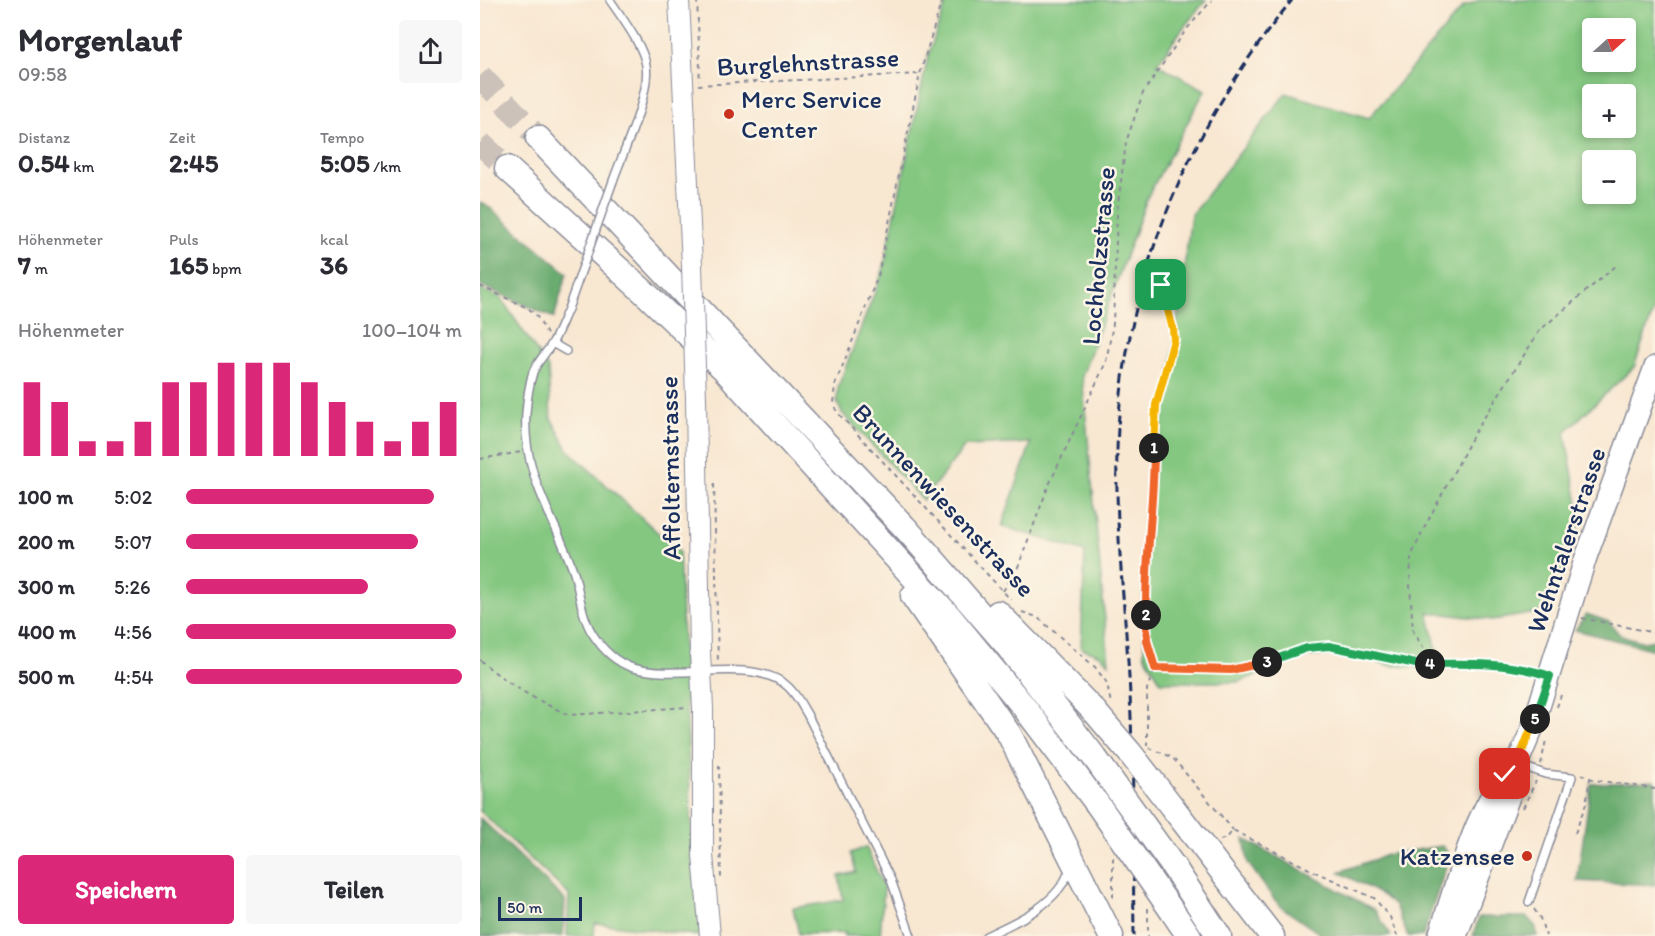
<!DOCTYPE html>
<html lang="de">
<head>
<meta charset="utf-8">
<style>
	body { margin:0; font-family:Itim,sans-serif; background:#f7f7f7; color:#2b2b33; height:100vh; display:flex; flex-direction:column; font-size:22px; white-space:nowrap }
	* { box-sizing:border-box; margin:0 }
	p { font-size:20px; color:#7c7c81 }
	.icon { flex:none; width:33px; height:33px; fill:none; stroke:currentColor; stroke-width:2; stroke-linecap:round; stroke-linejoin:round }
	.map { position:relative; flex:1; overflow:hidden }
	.details { display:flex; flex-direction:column; background:#fff; width:480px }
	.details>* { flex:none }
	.needle { width:39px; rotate:69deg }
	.buttons { position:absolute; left:1102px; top:18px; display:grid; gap:12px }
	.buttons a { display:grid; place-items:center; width:54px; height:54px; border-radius:6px; background:#fff; box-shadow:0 3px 9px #0003; font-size:30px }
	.scale { position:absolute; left:18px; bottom:15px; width:84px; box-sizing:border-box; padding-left:6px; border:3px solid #1b2f5e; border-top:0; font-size:16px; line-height:21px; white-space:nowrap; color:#1b2f5e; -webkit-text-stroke:4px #fcf5e5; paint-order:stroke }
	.pin { position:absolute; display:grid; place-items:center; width:51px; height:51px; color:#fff; margin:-26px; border-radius:12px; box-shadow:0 3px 9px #0006 }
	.km { position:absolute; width:30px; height:30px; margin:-15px; border-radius:50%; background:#222; color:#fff; font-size:16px; line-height:30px; text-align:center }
	.round { display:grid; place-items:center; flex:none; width:63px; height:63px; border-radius:6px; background:#f7f7f7 }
	.overview { display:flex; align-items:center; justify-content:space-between; height:102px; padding:0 18px }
	h1 { font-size:33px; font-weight:700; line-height:45px }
	.figures { display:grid; grid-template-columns:repeat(3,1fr); gap:9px; height:102px; padding:6px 18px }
	.figures div { display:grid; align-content:center }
	.figures b { font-size:26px; font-weight:700 }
	.figures small { font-size:16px; font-weight:400 }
	.figures p { font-size:16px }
	.chart { height:168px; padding:12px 18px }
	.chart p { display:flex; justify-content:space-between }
	.chart svg { width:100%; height:108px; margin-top:6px; stroke:#db2777; stroke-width:6 }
	.cta { display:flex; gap:12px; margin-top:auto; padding:12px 18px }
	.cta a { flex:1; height:69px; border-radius:6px; background:#db2777; color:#fff; font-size:24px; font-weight:700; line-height:69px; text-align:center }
	.cta a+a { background:#f7f7f7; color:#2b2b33 }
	ul { padding:0 18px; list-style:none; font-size:20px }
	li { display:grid; grid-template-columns:96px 72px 1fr; align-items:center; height:45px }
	li i { height:15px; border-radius:8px; background:#db2777 }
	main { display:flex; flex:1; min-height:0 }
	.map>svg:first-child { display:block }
</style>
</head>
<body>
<main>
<section class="details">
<div class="overview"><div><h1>Morgenlauf</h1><p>09:58</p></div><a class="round"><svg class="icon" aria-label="share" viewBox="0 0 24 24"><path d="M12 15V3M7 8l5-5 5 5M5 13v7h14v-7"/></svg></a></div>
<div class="figures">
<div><p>Distanz</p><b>0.54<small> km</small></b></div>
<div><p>Zeit</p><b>2:45</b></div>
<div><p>Tempo</p><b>5:05<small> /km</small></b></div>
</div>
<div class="figures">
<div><p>Höhenmeter</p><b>7<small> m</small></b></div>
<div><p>Puls</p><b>165<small> bpm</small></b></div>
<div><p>kcal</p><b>36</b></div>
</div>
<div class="chart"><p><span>Höhenmeter</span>100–104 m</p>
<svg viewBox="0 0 160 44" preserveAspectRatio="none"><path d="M5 44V14M15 44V22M25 44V38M35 44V38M45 44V30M55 44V14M65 44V14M75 44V6M85 44V6M95 44V6M105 44V14M115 44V22M125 44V30M135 44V38M145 44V30M155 44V22"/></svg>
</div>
<ul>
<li><b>100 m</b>5:02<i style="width:90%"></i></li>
<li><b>200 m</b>5:07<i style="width:84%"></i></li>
<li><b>300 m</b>5:26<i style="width:66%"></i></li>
<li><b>400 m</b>4:56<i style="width:98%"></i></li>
<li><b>500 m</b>4:54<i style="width:100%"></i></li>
</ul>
<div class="cta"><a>Speichern</a><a>Teilen</a></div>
</section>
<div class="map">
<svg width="1175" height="936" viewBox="0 0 1175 936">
	<rect width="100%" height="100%" fill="#fcf5e5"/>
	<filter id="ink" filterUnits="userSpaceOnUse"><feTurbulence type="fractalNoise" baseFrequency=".0167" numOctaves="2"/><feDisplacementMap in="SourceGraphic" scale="12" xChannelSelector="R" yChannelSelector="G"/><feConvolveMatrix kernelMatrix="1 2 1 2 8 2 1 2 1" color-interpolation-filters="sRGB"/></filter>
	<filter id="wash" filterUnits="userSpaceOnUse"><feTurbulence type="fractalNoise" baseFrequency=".008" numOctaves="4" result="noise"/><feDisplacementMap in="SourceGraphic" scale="24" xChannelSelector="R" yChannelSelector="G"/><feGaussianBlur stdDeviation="1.35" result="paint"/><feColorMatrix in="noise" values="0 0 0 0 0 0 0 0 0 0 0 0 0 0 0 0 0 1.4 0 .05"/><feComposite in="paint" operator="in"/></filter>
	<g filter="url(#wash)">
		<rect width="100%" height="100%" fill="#f8e7d1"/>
		<!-- green -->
		<path fill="#84c781" stroke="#507b70" stroke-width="1.5" fill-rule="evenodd" d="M467,0h259l-23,28 -26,36 48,26 -57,106 -66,180 27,287 -9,-8 -19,-7 4,-96 -83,-26 29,-83 -66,3 -42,54 -81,-87 -5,-11 1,-15 45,-116 45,-215z
			M999,0h176v306l-21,61 -69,65 16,89 -32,90 -56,9 -65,-8 13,56 -49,-2 -47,-13 -42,4 -64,25h-78l-17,-28 -1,-80 10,-100 16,-89 22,-170 95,-122 83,25 94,-111zM1113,28h33v34h-33zM1113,94h33v34h-33zM1113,160h33v34h-33z
			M0,289l20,8 48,71 3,50 18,33 110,101 15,324 7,60 -106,-13 -1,13h-27l2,-41 -89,-84z
			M386,847l18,41 -4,48h-36l1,-3 -46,1 -6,-26 50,-8 -4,-24 17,-4 -5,-19z"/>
		<!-- forest -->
		<path fill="#6bac6f" stroke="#436e66" stroke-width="1.5" d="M0,203h4l83,70 -13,45 -74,-33z
			M1106,614l23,8 11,13 24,7 11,-2v10l-80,-20z
			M1175,781v104l-78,-4 14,-97z
			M0,818l85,82 -2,36h-83z
			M764,839l131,71 16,26h-68l-39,-27 -10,-10 -26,-36z
			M962,846l8,9 -27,81h-15l-13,-30 -13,-11 -43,-23 51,-18z
			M999,917h48l9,10 1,9h-64z"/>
	</g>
	<g filter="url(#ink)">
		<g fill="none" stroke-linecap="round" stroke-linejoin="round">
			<!-- highway-tunnel -->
			<path stroke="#ccc2ba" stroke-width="24" stroke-dasharray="24 12" stroke-linecap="butt" d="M0,76l58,62
				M0,143l27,25"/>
			<defs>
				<path id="lane" d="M130,0c11,17 33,45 36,65 5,29 -23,87 -33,116
					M88,309c-5,11 -9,22 -15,33 -6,10 -15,19 -20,30 -4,13 -6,28 -7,41 -4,63 29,104 48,160 6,20 7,42 18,60 10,16 23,29 41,35 45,13 111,-10 149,14 11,7 18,20 25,32l84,166 20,56
					M72,343l14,8
					M1039,765l26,9 27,3 -43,125
					M506,936c31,-14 74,-33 84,-68"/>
				<path id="secondary" d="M199,0l13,265
					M216,400l4,253 3,55v147l7,81"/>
				<path id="primary" d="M959,936c17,-49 38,-139 78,-172
					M976,936l57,-150 4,-22 15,-35 53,-169 70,-193"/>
				<path id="highway" d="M58,138l371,394 97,112 89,114
					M27,168l137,124 79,76 225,247 76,92 72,95
					M433,596l96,138 102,202
					M518,613l97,99
					M693,808l99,128
					M693,866l46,70
					M692,911l17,25"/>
			</defs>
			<!-- lane casing -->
			<use href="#lane" stroke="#8a8b98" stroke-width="10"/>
			<!-- secondary casing -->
			<use href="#secondary" stroke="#8a8b98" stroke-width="22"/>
			<!-- primary casing -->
			<use href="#primary" stroke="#8a8b98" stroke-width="24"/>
			<!-- highway casing -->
			<use href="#highway" stroke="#8a8b98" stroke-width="27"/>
			<!-- path -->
			<path stroke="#8a8b98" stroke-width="2" stroke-dasharray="4.5 4.5" stroke-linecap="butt" d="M217,0l3,68 -1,13
				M462,0l-22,74 -42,202 -43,109 -2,18 4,9 174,188
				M218,85l222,-11
				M0,286l48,22 8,7 12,21
				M0,459l41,-7
				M234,484l4,180
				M523,591l15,-24 30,-80 58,-125 7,-38 4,-112 9,-70 17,-49 43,-63 26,-30
				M542,612l15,5 58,50 12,16 4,21
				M1102,618l73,15
				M0,660c26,23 58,42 90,55l118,-8
				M953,664l-20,-33 -3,-45 1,-29 11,-25 53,-100 65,-102 77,-65
				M675,668l76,2 32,-6 44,-16 22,-2 87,18h61l56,6
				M1077,707l4,-12
				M667,746v-57l8,-21 -8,-27 -2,-61 9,-101 -1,-49 3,-25 18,-64 -1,-12 -12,-44
				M669,748l23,9 61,73
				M1061,764l5,-24
				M239,765l2,115
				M1101,774l14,6 60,9
				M1043,808l13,-27
				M1095,833l11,-29 4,-26
				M740,840l7,-2 6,-8 82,42 59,26 16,19 7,19
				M633,857v45
				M668,908v28
				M1054,909l6,9 6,18"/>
			<!-- lane -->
			<use href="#lane" stroke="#fff" stroke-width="7"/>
			<!-- secondary -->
			<use href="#secondary" stroke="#fff" stroke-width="20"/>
			<!-- primary -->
			<use href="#primary" stroke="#fff" stroke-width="21"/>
			<!-- highway -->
			<use href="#highway" stroke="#fff" stroke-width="24"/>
			<!-- rail -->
			<path stroke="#1b2f5e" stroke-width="3" stroke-dasharray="9 4.5" stroke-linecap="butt" d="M654,936c-1,-80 0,-161 -4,-241 -4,-82 -15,-163 -13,-245 5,-167 71,-322 175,-450"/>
			<defs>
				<path id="lane-bridge" d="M88,309l45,-128"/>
				<path id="secondary-bridge" d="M212,265l4,135"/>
				<path id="highway-bridge" d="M615,712l35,41 43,55
					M615,758l78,108
					M616,802l76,109"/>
			</defs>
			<!-- lane-bridge casing -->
			<use href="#lane-bridge" stroke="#8a8b98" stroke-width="10" stroke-linecap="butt"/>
			<!-- secondary-bridge casing -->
			<use href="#secondary-bridge" stroke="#8a8b98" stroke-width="22" stroke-linecap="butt"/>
			<!-- highway-bridge casing -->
			<use href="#highway-bridge" stroke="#8a8b98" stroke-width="27" stroke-linecap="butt"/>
			<!-- lane-bridge -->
			<use href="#lane-bridge" stroke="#fff" stroke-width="7"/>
			<!-- secondary-bridge -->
			<use href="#secondary-bridge" stroke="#fff" stroke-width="20"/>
			<!-- highway-bridge -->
			<use href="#highway-bridge" stroke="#fff" stroke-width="24"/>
		</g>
	</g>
	<g fill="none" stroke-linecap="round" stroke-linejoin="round" filter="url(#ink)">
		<defs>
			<path id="split-1" d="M674,448l2,-43 18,-65 -1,-11 -12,-44"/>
			<path id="split-2" d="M666,615c-1,-56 8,-111 8,-167"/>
			<path id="split-3" d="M666,615l1,26 8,27 76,2 36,-8"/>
			<path id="split-4" d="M787,662l40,-14 22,-2 87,18h14"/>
			<path id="split-5" d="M950,664c40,-1 82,-1 120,12l-15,43"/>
			<path id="split-6" d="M1025,774l12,-10 18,-45"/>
		</defs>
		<!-- split-1 casing -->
		<use href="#split-1" stroke="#fff" stroke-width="12"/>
		<!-- split-2 casing -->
		<use href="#split-2" stroke="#fff" stroke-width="12"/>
		<!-- split-3 casing -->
		<use href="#split-3" stroke="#fff" stroke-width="12"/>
		<!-- split-4 casing -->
		<use href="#split-4" stroke="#fff" stroke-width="12"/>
		<!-- split-5 casing -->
		<use href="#split-5" stroke="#fff" stroke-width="12"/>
		<!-- split-6 casing -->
		<use href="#split-6" stroke="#fff" stroke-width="12"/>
		<!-- split-1 -->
		<use href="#split-1" stroke="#f5b400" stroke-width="8"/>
		<!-- split-2 -->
		<use href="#split-2" stroke="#f0652b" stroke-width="8"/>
		<!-- split-3 -->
		<use href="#split-3" stroke="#f0652b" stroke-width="8"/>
		<!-- split-4 -->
		<use href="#split-4" stroke="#22a559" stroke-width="8"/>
		<!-- split-5 -->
		<use href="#split-5" stroke="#22a559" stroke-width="8"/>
		<!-- split-6 -->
		<use href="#split-6" stroke="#f5b400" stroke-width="8"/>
	</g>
	<!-- markers -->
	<g fill="#c8321e" stroke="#fcf5e5" stroke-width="2">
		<circle cx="249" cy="114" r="6"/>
		<circle cx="1047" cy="856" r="6"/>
	</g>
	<g text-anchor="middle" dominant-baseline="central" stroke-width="5" stroke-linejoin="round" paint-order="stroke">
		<!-- street labels -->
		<g font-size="26" fill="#1b2f5e" stroke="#fcf5e5">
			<text transform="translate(328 62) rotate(-3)">Burglehnstrasse</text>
			<text transform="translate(618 256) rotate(-85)">Lochholzstrasse</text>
			<text transform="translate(190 468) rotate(-91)">Affolternstrasse</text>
			<text transform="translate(464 500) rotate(47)">Brunnenwiesenstrasse</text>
			<text transform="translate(1086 540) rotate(-71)">Wehntalerstrasse</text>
		</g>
		<!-- poi labels -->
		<g font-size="26" fill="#1b2f5e" stroke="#fcf5e5" text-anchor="start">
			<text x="261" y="99">Merc Service<tspan x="261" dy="30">Center</tspan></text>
			<text x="1035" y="856" text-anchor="end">Katzensee</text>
		</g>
	</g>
</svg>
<div class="buttons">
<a><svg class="needle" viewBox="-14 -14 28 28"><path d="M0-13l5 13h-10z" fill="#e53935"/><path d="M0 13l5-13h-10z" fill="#7c7c81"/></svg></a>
<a>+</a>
<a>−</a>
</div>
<div class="scale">50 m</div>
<div class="pin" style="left:681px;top:285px;background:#1e9e55"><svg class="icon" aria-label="arrive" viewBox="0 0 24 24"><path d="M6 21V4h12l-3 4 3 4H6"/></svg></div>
<div class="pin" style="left:1025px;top:774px;background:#d93025"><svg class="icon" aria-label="check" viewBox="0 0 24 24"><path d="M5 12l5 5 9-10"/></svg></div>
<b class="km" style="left:674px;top:448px">1</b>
<b class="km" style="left:666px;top:615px">2</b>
<b class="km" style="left:787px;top:662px">3</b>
<b class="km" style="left:950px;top:664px">4</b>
<b class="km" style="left:1055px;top:719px">5</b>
</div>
</main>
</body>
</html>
